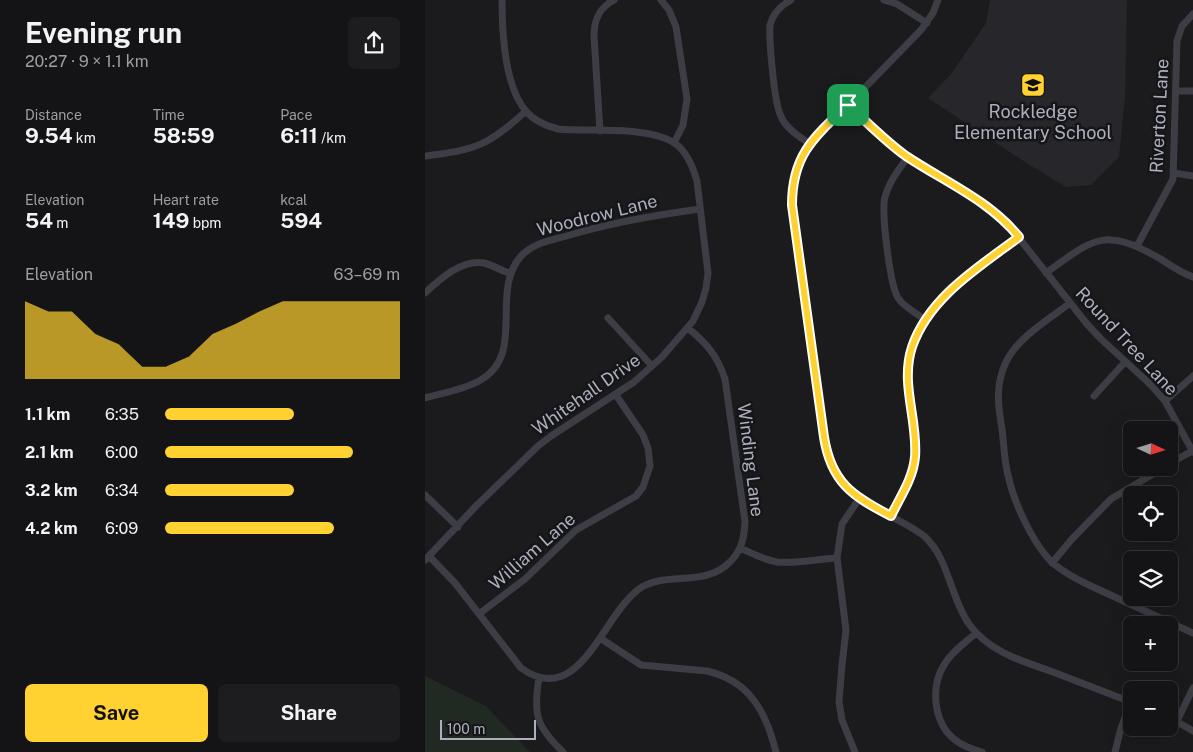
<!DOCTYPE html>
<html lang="en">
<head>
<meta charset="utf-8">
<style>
	body { margin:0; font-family:"Public Sans",sans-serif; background:#1d1d1f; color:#f1f3f6; height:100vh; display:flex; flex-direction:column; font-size:19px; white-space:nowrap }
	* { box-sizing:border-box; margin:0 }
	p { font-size:16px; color:#9d9ea1 }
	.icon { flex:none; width:28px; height:28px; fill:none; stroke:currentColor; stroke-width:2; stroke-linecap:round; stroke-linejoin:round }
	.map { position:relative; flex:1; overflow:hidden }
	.side { display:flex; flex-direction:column; background:#141416; width:425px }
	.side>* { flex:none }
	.needle { width:32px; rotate:94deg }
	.buttons { position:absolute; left:698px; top:421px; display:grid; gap:10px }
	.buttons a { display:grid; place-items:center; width:55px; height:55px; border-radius:8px; background:#141416; box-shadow:0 5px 20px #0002,0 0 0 1px #333335; font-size:25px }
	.scale { position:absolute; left:15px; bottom:12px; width:96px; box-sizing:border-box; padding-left:5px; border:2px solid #acafbe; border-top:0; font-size:14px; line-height:18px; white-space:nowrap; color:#acafbe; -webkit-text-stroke:4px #161518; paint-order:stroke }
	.pin { position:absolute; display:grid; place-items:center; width:42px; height:42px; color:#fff; margin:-21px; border-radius:10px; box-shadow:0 2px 8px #0006 }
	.round { display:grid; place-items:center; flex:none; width:52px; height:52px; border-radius:8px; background:#1d1d1f }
	.overview { display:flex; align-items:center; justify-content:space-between; height:85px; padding:0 25px }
	h1 { font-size:28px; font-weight:700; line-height:38px }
	.figures { display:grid; grid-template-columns:repeat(3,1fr); gap:8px; height:85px; padding:5px 25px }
	.figures div { display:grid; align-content:center }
	.figures b { font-size:21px; font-weight:700 }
	.figures small { font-size:14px; font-weight:400 }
	.figures p { font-size:14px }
	.chart { height:140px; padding:10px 25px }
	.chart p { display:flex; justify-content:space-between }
	.chart svg { width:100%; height:90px; margin-top:5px; fill:#ffd131; opacity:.7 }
	.cta { display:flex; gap:10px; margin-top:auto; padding:10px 25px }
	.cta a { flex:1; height:58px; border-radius:8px; background:#ffd131; color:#111; font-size:20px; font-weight:700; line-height:58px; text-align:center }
	.cta a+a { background:#1d1d1f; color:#f1f3f6 }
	ul { padding:0 25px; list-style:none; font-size:16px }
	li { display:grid; grid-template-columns:80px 60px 1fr; align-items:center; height:38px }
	li i { height:12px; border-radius:6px; background:#ffd131 }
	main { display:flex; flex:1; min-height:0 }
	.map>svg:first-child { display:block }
</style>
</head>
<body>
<main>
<section class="side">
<div class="overview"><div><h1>Evening run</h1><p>20:27 · 9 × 1.1 km</p></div><a class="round"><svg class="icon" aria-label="share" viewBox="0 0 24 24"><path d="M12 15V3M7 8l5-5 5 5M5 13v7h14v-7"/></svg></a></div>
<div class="figures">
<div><p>Distance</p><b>9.54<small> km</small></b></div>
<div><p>Time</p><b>58:59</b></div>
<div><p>Pace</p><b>6:11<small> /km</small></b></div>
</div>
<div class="figures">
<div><p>Elevation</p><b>54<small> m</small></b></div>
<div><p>Heart rate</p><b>149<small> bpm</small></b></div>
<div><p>kcal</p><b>594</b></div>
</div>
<div class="chart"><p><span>Elevation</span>63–69 m</p>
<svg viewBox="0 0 160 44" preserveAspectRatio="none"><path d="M0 44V6L10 11L20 11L30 22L40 27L50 38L60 38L70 33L80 22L90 17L100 11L110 6L120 6L130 6L140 6L150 6L160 6V44z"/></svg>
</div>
<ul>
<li><b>1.1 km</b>6:35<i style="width:55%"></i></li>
<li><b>2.1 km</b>6:00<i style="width:80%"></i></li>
<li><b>3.2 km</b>6:34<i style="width:55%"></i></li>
<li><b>4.2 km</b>6:09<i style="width:72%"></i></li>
</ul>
<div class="cta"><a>Save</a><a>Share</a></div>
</section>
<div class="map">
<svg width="768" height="752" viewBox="0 0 768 752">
	<rect width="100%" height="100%" fill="#1b1a1d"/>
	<!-- built -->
	<path fill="#27262b" d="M565,0h137l-2,96 -6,61 -28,28 -25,2 -38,-23 -100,-66 23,-24 35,-51z"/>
	<!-- green -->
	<path fill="#202922" d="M0,676l61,30 44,46h-105z"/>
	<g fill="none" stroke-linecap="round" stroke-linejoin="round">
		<!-- minor -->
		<path stroke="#3d3d45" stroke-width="7" d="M236,0l8,10 7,17 11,72 -4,26 -9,18
			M366,0c-11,6 -18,13 -21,25 -1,16 4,75 10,89 5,14 18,22 30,30
			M459,0l13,4 30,19
			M513,0l-5,13 -12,17 -111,114c-18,24 -19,50 -16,78l30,215c4,26 16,51 40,66 20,11 42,19 60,33 25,22 26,61 45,88 20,28 53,37 84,48 26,10 52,20 78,30
			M751,91h17
			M423,105l45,41 92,58 22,19 80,101 14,15 50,46 14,16 28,51
			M175,131l-6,-95c0,-16 5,-28 20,-36
			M0,156c50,-6 63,-10 101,-45
			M483,157c-9,12 -19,25 -23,40 -4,15 5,88 13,101 7,10 18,15 28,22
			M749,173l19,3
			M712,246l36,-67 4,-138 5,-15 11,-12
			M621,273c48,-35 58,-46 113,-15 11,7 22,15 34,19
			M0,293c15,-14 37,-34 59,-30 9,2 17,8 26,10
			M645,303c-22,17 -52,34 -64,59 -11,23 -8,44 -4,67 2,15 2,31 6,46 5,25 22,62 39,82 11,13 29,22 44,29l102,47
			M183,318l44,48
			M669,396l31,-34
			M0,398c17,-5 38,-8 54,-17 49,-26 9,-90 43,-126 13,-13 31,-15 48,-20 43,-13 86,-20 130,-26
			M740,401l28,-25
			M744,464l23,-13
			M0,495l33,32
			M466,516c9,-18 21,-35 24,-55 5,-38 -15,-76 -3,-114 17,-50 67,-80 107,-110
			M315,548c12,5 24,12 37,14 20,2 41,-3 60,-4
			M4,556l26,27 66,85c60,43 82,-57 121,-81 28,-16 63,1 89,-26 11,-12 13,-23 14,-39l-20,-143c-8,-24 -18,-35 -37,-51
			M0,560l51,-54 62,-60 13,-10 83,-54 28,-25 31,-36 9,-19 4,-14 2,-15 -11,-92c-4,-14 -11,-31 -24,-39 -26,-16 -82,-10 -115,-13 -12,-3 -25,-9 -33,-19 -21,-26 -23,-78 -23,-110
			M627,563l20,-24 39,-40 52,-31
			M54,614l46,-35 51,-49 60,-34 7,-9 7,-21 -2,-18 -5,-13 -27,-40
			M551,633c-11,10 -25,19 -32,32 -14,22 -10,58 10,74 8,7 18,10 28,13
			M175,638l41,27 66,6c43,10 59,41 69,81
			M114,677c-6,38 -3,49 24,75
			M744,717l24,14
			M752,721l16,-33
			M430,752l-13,-32 -3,-18 3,-37 4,-35 -9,-72 5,-34 17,-25
			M690,752l6,-24 10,-26"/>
	</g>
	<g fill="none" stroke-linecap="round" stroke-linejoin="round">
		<defs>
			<path id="route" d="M423,105c19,17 37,36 58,51 39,26 83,44 113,81 -40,30 -90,60 -107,110 -12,37 6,73 3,110 -2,22 -15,40 -24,59 -39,-20 -60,-34 -67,-79l-32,-232c0,-50 22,-68 56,-100z"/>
		</defs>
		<!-- route casing -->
		<use href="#route" stroke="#fff" stroke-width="10"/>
		<!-- route -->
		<use href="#route" stroke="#ffd131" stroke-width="6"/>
	</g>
	<!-- icons -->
	<defs>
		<symbol id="school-square" viewBox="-11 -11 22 22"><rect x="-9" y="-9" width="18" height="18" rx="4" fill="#ffd131" stroke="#161518"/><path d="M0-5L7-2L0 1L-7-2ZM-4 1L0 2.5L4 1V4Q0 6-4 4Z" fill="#111"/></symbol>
	</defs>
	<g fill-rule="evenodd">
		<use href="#school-square" x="594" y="71" width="28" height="28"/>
	</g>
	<g text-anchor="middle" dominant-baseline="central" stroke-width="5" stroke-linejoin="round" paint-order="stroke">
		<!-- poi labels -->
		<g font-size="18" fill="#acafbe" stroke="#161518">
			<text x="608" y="111">Rockledge<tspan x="608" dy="21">Elementary School</tspan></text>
		</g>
		<!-- street labels -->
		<g font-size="18" fill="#acafbe" stroke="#161518">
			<text transform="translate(734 116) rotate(-87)">Riverton Lane</text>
			<text transform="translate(172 215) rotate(-14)">Woodrow Lane</text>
			<text transform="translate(702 341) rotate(47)">Round Tree Lane</text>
			<text transform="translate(161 394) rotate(-35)">Whitehall Drive</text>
			<text transform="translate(326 460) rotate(83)">Winding Lane</text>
			<text transform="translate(107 551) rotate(-41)">William Lane</text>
		</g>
	</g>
</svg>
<div class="buttons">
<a><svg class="needle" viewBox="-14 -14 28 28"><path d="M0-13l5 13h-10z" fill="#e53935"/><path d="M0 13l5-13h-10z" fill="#9d9ea1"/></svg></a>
<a><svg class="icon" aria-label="locate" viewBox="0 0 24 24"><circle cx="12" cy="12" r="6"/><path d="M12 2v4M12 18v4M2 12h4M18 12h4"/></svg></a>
<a><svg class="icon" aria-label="layers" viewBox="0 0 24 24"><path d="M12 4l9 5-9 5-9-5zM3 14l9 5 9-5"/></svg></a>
<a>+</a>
<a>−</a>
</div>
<div class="scale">100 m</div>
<div class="pin" style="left:423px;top:105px;background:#1e9e55"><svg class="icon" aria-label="arrive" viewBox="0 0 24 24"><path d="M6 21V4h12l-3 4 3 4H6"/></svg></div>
</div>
</main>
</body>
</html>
